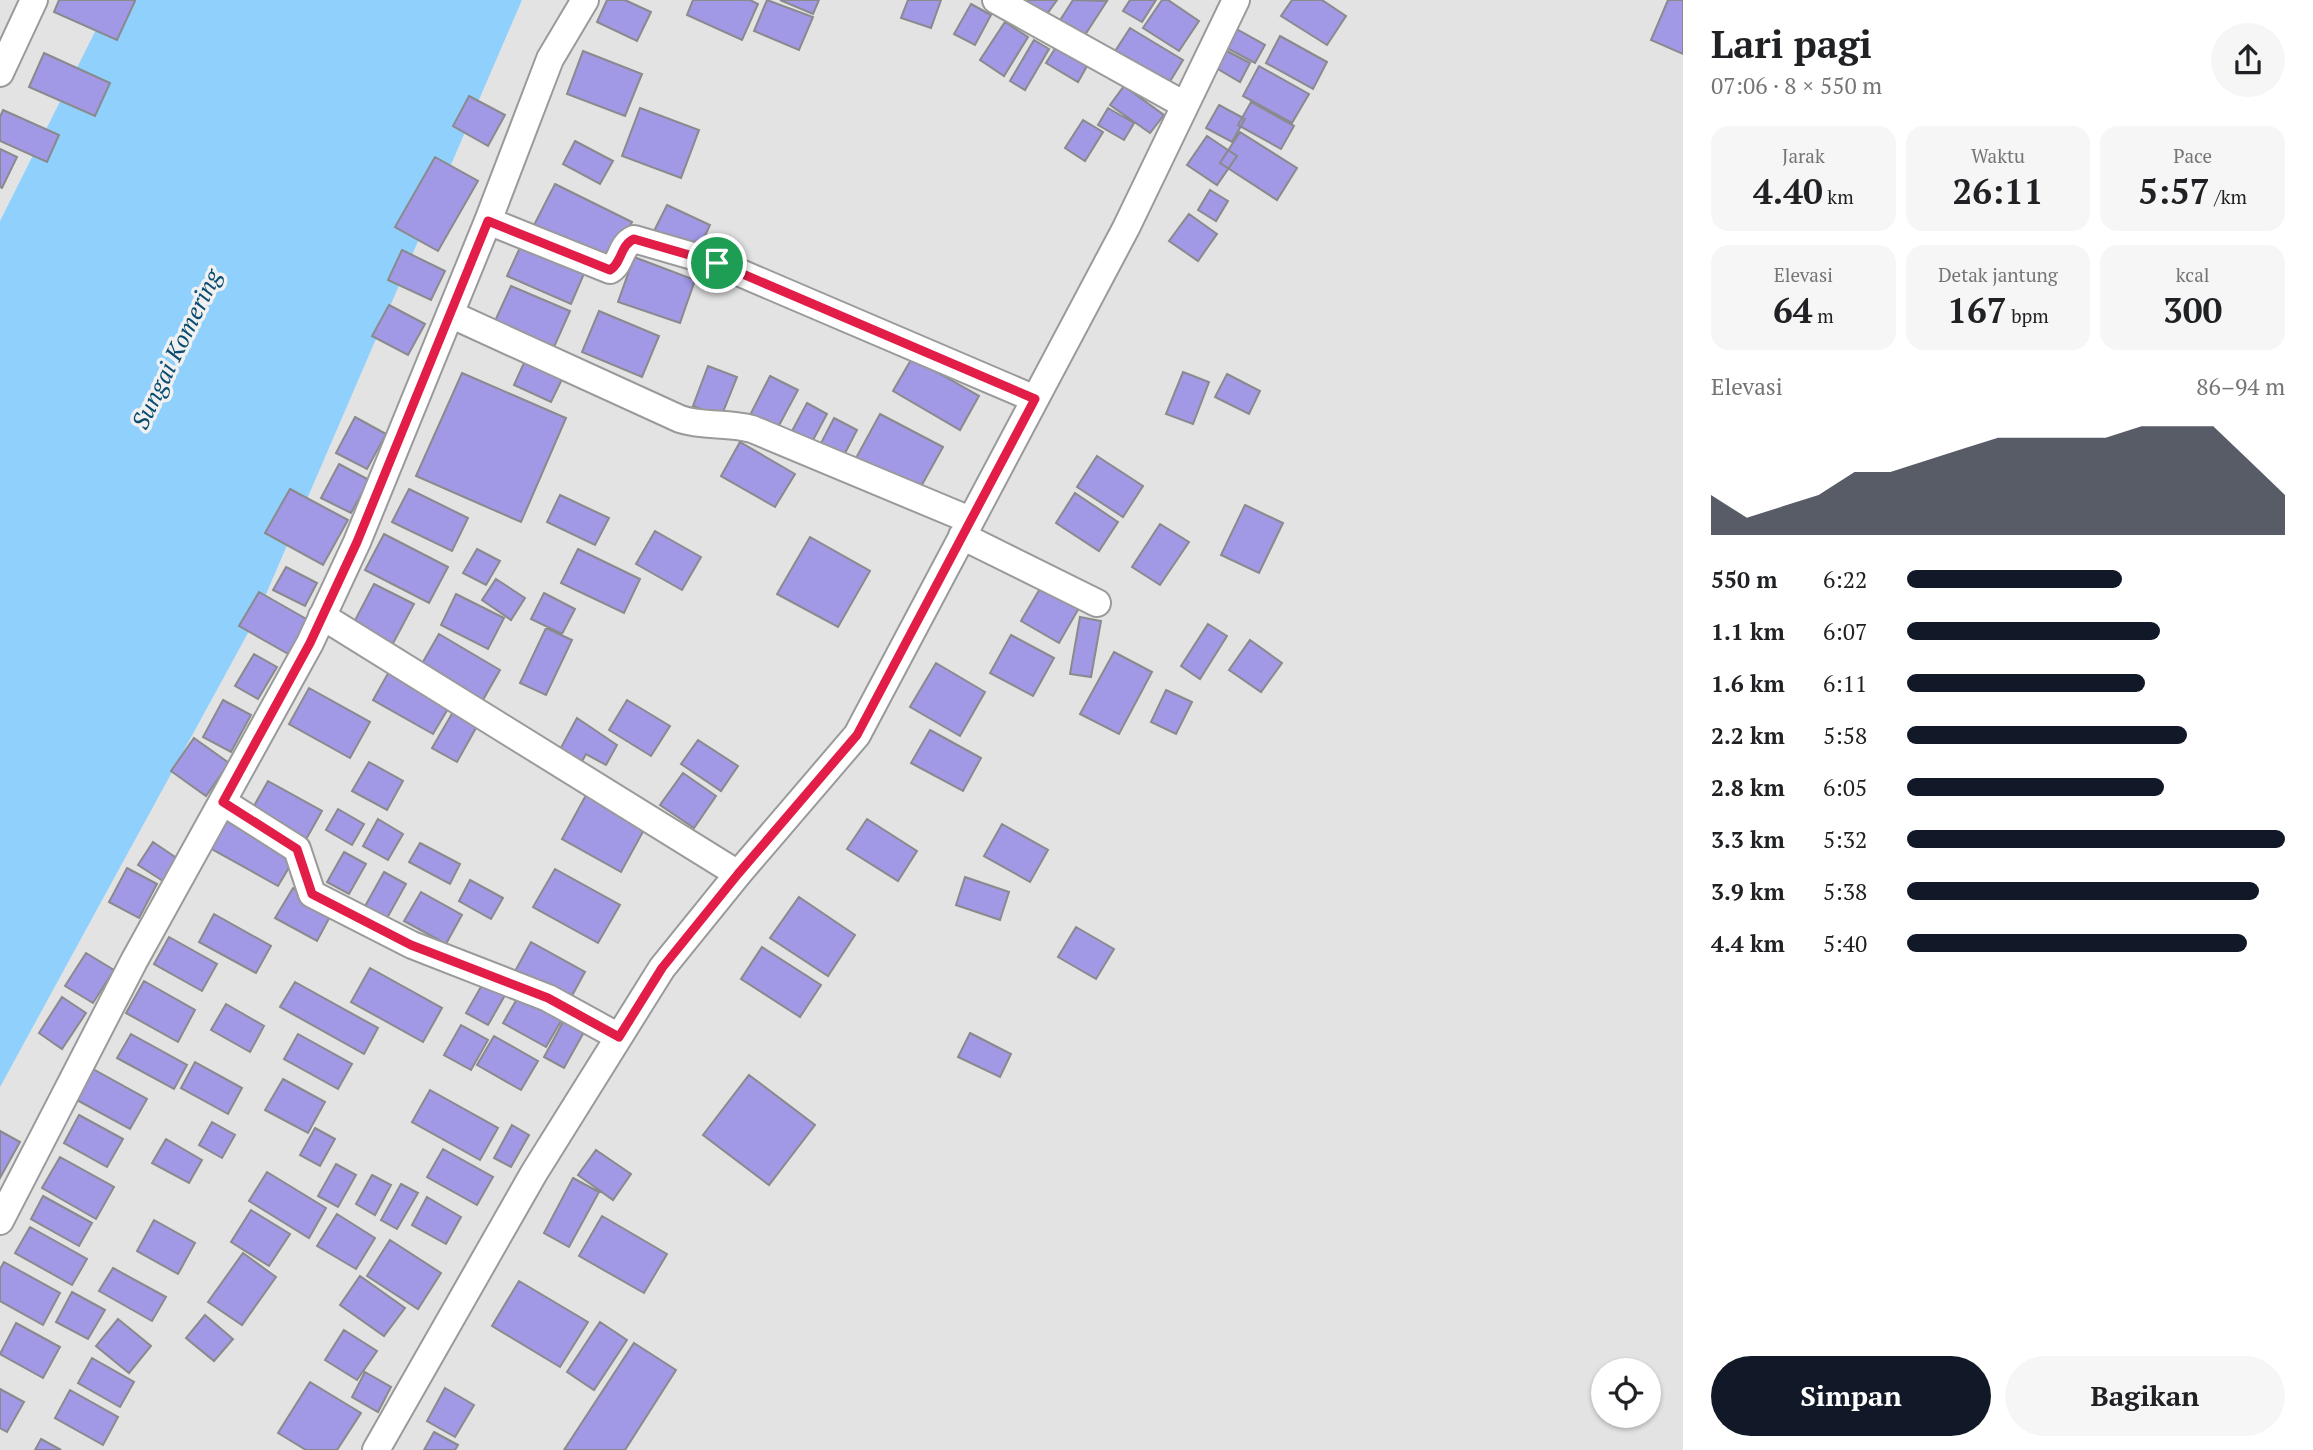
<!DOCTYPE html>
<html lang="id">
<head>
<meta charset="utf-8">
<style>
	body { margin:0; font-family:"PT Serif",serif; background:#f6f6f6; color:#202124; height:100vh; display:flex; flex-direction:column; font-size:26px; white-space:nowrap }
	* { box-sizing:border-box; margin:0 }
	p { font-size:23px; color:#757577 }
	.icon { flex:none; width:38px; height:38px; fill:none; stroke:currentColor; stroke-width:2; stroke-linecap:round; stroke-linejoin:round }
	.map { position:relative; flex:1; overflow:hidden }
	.drawer { display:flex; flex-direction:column; background:#fff; width:630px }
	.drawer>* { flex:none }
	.fabs { position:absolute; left:1591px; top:1358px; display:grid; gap:14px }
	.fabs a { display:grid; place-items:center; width:70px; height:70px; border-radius:50%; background:#fff; box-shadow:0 2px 5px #0004; font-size:35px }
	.pin { position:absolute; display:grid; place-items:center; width:60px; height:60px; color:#fff; margin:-30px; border:4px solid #fff; border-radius:50%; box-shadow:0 2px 7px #0007 }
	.round { display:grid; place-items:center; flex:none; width:74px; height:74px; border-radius:37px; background:#f6f6f6 }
	.head { display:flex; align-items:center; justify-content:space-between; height:119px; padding:0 28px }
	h1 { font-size:38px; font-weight:700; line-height:52px }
	.metrics { display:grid; grid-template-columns:repeat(3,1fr); gap:10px; height:119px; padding:7px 28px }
	.metrics div { display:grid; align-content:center; border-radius:18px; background:#f6f6f6; text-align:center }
	.metrics b { font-size:35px; font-weight:700 }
	.metrics small { font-size:19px; font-weight:400 }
	.metrics p { font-size:19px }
	.chart { height:196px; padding:14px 28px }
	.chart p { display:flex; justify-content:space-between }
	.chart svg { width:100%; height:126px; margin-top:7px; fill:#111827; opacity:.7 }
	.action { display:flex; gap:14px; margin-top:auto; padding:14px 28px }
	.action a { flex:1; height:80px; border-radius:42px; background:#111827; color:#fff; font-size:28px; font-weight:700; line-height:80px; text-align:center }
	.action a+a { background:#f6f6f6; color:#202124 }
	ul { padding:0 28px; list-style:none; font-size:23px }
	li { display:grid; grid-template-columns:112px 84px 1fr; align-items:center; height:52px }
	li i { height:18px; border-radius:9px; background:#111827 }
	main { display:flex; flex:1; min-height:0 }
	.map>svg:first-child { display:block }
</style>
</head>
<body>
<main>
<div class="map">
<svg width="1683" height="1450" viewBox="0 0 1683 1450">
	<rect width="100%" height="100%" fill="#e3e3e4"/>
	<!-- water -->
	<path fill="#90d0fc" d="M111,0h411l-268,622 -254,465v-866z"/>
	<!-- building -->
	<path fill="#a198e6" stroke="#8a8a8c" stroke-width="2" d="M59,0h74l2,1 -18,39 -63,-28z
		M607,0h18l26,12 -14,29 -40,-19z
		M693,0h57l8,4 -16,36 -55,-25z
		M767,0l46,17 -14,33 -45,-19z
		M780,0h39l-6,14z
		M908,0h33l-10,28 -30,-10z
		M1025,0h32l-13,18 -21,-15z
		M1073,0l34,1 -26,40 -24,-16z
		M1130,0h26l-14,22 -19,-11z
		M1162,0h6l31,21 -20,30 -36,-23z
		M1292,0h30l24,16 -19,29 -46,-29z
		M1668,0h15v54l-32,-14z
		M971,4l20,11 -16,30 -21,-11z
		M1005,22l23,15 -24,39 -24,-16z
		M1233,27l32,18 -10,18 -32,-17z
		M1130,28l53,32 -17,28 -54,-32z
		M1280,36l47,26 -14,27 -47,-26z
		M1034,40l15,9 -24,41 -15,-9z
		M1056,47l31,19 -9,16 -32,-19z
		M1221,48l29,15 -10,19 -29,-17z
		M583,51l59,23 -17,42 -58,-22z
		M44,53l66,30 -15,33 -66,-29z
		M1259,66l50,28 -17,29 -49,-27z
		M1124,86l40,29 -14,18 -40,-28z
		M469,96l36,19 -17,31 -35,-20z
		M1251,102l43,24 -13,23 -43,-24z
		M1219,105l26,14 -13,23 -26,-14z
		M640,108l59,22 -18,48 -59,-22z
		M1108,108l26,15 -10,17 -26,-15z
		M3,110l56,25 -12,27 -47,-21v-24z
		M1083,120l20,12 -18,29 -20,-13z
		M1240,132l57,36 -20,32 -57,-37z
		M1207,136l30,20 -20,29 -30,-20z
		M575,141l38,20 -13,23 -37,-20z
		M0,149l17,8 -15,31 -2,-1z
		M435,157l43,24 -40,70 -43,-24z
		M555,184l77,38 -22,45 -78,-38z
		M1210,190l18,11 -12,20 -18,-11z
		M667,205l43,20 -13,28 -44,-20z
		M1189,214l28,20 -19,27 -29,-20z
		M523,241l63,28 -15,35 -64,-28z
		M402,250l43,21 -14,29 -43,-20z
		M634,257l61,23 -15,43 -62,-21z
		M511,286l59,25 -16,36 -59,-26z
		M389,305l36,19 -17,31 -36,-19z
		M599,311l60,25 -17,41 -60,-25z
		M528,354l38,17 -15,31 -37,-17z
		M912,358l67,38 -19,34 -67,-39z
		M708,366l29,11 -16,40 -28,-11z
		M1183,372l26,10 -16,42 -27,-10z
		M462,373l104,45 -45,104 -105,-46z
		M1227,374l33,17 -11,23 -34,-17z
		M770,376l28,14 -23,43 -27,-14z
		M807,403l20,11 -15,28 -20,-11z
		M880,414l63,33 -25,45 -62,-34z
		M355,417l31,17 -19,35 -31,-16z
		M834,418l23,12 -17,33 -23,-12z
		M740,442l55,32 -20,33 -54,-31z
		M1097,456l46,30 -20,31 -46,-30z
		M339,464l30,16 -18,33 -30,-15z
		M290,489l58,31 -25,45 -58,-32z
		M409,489l59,29 -16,33 -60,-29z
		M1075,493l43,29 -19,29 -43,-28z
		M560,495l49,23 -14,27 -48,-23z
		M1245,505l38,18 -24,50 -38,-18z
		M1160,524l29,18 -29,43 -28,-18z
		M655,531l46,26 -19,33 -46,-26z
		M384,534l64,33 -19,36 -64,-33z
		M810,537l60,34 -32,56 -61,-33z
		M477,549l23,12 -14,24 -23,-12z
		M578,549l62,30 -16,34 -63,-30z
		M286,567l31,16 -12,23 -32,-16z
		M496,579l29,19 -14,22 -29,-20z
		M374,584l40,20 -24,45 -39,-21z
		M1041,587l38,21 -20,35 -38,-22z
		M259,592l51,29 -20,34 -51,-29z
		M544,593l31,16 -13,25 -31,-15z
		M456,594l48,24 -16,31 -47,-24z
		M1080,617l21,4 -10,56 -21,-3z
		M1208,624l19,12 -27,43 -19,-13z
		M546,628l26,12 -26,55 -26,-12z
		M439,634l61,36 -20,35 -61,-36z
		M1011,635l43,23 -21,38 -43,-23z
		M1250,640l32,23 -21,29 -32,-22z
		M1114,652l38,20 -33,62 -39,-20z
		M254,654l23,13 -19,32 -23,-13z
		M936,663l49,29 -25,44 -50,-29z
		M391,668l61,34 -19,32 -60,-34z
		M309,688l61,34 -20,36 -61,-34z
		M1166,690l26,12 -16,32 -25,-12z
		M223,700l28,15 -20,37 -28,-15z
		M627,700l43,26 -19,30 -42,-26z
		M457,705l24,14 -24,43 -25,-14z
		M577,718l40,27 -11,20 -20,-11 -7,13 -22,-12z
		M930,730l51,28 -18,33 -52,-28z
		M194,738l35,25 -23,33 -35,-25z
		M698,740l40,26 -17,25 -40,-27z
		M369,762l34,19 -16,29 -35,-19z
		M683,773l33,23 -22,32 -34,-23z
		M268,781l54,30 -18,32 -54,-30z
		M586,795l59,33 -24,44 -59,-33z
		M338,809l26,15 -12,21 -26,-15z
		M229,815l68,39 -19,32 -68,-38z
		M378,819l25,15 -15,26 -25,-14z
		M867,819l50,32 -19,30 -51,-32z
		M1002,824l46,26 -18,32 -46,-26z
		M153,842l28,19 -15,22 -28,-18z
		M420,843l40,21 -10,20 -41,-22z
		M344,852l22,12 -17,30 -22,-12z
		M127,868l30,16 -18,34 -30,-16z
		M555,869l65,36 -22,38 -65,-36z
		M384,872l22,12 -20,36 -22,-12z
		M965,877l44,15 -9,28 -44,-15z
		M470,880l33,18 -12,21 -32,-18z
		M293,888l40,23 -16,30 -42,-23z
		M421,892l41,23 -16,29 -42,-23z
		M799,897l56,38 -27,41 -58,-38z
		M214,914l57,32 -15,27 -57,-31z
		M1076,927l38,22 -18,30 -38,-22z
		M169,937l48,27 -15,27 -48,-27z
		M531,942l54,30 -17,31 -54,-30z
		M762,947l59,38 -21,32 -59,-38z
		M86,953l28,17 -21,33 -28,-17z
		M370,968l72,40 -19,34 -72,-40z
		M486,978l22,12 -20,35 -22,-12z
		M144,981l51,29 -17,32 -52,-29z
		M295,982l83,46 -14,26 -84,-47z
		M521,992l43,24 -18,31 -43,-24z
		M62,997l24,16 -24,36 -23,-16z
		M226,1004l38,22 -14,26 -39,-22z
		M569,1011l20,12 -25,45 -20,-11z
		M461,1025l27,15 -17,30 -27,-15z
		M970,1033l41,21 -11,23 -42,-20z
		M131,1034l56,31 -13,24 -57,-31z
		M298,1034l54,30 -14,25 -54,-30z
		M494,1036l44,25 -17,29 -44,-25z
		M195,1062l47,26 -14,26 -47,-26z
		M93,1069l54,30 -17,30 -55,-30z
		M749,1075l66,50 -46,60 -66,-50z
		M283,1079l42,23 -17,31 -43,-23z
		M430,1090l68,38 -18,32 -68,-38z
		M79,1115l44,24 -16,28 -43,-24z
		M212,1122l23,13 -13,23 -23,-13z
		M512,1125l17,10 -18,32 -17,-9z
		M315,1128l20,11 -15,27 -20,-11z
		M0,1131l20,11 -20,36z
		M166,1139l36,21 -13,23 -37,-20z
		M443,1149l50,28 -16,28 -50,-28z
		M596,1150l35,24 -18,26 -35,-25z
		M60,1157l54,30 -18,32 -54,-31z
		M336,1164l20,11 -18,32 -20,-11z
		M267,1172l59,36 -17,30 -60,-37z
		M372,1175l19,10 -16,30 -19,-11z
		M573,1178l26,14 -30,55 -25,-14z
		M401,1184l17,9 -21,36 -16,-9z
		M43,1196l49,27 -13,23 -48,-27z
		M427,1197l34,20 -15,27 -34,-19z
		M251,1210l39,24 -21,32 -38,-24z
		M337,1214l38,24 -19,31 -39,-23z
		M602,1216l65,38 -23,39 -65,-37z
		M154,1220l41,23 -17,31 -41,-23z
		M30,1227l57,32 -15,26 -57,-32z
		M390,1240l51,33 -23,36 -51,-33z
		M243,1253l33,24 -34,48 -34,-23z
		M4,1262l56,31 -17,32 -43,-24v-32z
		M113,1268l53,29 -14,24 -53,-30z
		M360,1276l45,32 -21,28 -44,-31z
		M519,1281l69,41 -28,45 -68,-41z
		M72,1292l33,18 -17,29 -32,-17z
		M205,1315l28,24 -19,22 -28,-23z
		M118,1319l33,27 -22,27 -33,-27z
		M600,1322l27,18 -33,50 -27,-18z
		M16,1323l44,24 -17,31 -43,-24z
		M344,1330l33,21 -20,29 -32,-20z
		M634,1343l42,27 -51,80h-61z
		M92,1358l42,24 -14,25 -42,-24z
		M365,1372l26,15 -13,25 -26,-15z
		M310,1382l51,31 -24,37h-31l-28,-17z
		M445,1388l29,17 -19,32 -28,-16z
		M0,1389l24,13 -17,30 -7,-4z
		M70,1390l48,27 -15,28 -48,-27z
		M434,1432l24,13 -3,5h-31z
		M41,1439l20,11h-26z"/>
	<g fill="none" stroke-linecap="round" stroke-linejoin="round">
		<defs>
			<path id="minor" d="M996,0l187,104
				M0,73l34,-73
				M488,221l122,49c12,-7 10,-25 24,-31l83,24 318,136
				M450,314l230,105c23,8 48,3 72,10l218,91
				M962,536l135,67
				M322,616l416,258
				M223,802l74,47 15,45 100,51 136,53 71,39
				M0,1221l134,-260 176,-318 47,-101 131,-321 62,-162 35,-59
				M376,1450l158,-277 128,-205 76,-94 119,-139 269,-507 110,-228"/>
		</defs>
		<!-- minor casing -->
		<use href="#minor" stroke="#9a9a9b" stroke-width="30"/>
		<!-- minor -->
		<use href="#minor" stroke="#fff" stroke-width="26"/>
	</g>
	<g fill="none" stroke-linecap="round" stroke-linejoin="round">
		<defs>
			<path id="route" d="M488,221l122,49c12,-7 10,-25 24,-31l83,24 318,136 -178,336 -119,139 -76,94 -43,69 -71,-39 -137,-53 -99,-51 -15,-45 -74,-47 87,-159 47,-101z"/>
		</defs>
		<!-- route casing -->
		<use href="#route" stroke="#fff" stroke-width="14"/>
		<!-- route -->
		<use href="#route" stroke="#e11d48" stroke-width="9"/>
	</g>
	<g text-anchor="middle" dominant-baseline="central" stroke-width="7" stroke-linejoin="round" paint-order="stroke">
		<!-- water labels -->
		<g font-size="24" font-style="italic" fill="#094c6f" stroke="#f0f0f1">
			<text transform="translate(176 349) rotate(-64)">Sungai Komering</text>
		</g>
	</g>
</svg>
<div class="fabs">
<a><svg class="icon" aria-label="locate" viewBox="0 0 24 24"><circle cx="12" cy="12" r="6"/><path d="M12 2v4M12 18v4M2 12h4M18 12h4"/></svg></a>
</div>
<div class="pin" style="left:717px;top:263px;background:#1e9e55"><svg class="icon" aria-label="arrive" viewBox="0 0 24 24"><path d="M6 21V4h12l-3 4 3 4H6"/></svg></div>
</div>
<section class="drawer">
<div class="head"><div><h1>Lari pagi</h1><p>07:06 · 8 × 550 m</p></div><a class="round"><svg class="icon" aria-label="share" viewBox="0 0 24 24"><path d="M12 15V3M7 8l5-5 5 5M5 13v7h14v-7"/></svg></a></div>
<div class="metrics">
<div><p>Jarak</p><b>4.40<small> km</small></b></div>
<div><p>Waktu</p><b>26:11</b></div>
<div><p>Pace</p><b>5:57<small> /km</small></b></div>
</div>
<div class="metrics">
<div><p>Elevasi</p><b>64<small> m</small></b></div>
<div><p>Detak jantung</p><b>167<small> bpm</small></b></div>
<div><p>kcal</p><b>300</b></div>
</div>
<div class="chart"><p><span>Elevasi</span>86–94 m</p>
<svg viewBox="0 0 160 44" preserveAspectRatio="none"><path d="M0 44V30L10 38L20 34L30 30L40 22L50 22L60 18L70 14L80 10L90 10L100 10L110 10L120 6L130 6L140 6L150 18L160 30V44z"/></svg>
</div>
<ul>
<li><b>550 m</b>6:22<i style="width:57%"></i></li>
<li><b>1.1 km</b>6:07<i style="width:67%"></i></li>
<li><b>1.6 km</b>6:11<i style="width:63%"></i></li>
<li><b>2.2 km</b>5:58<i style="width:74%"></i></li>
<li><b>2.8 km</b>6:05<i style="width:68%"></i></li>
<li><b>3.3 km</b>5:32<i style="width:100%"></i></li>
<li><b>3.9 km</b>5:38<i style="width:93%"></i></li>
<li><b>4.4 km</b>5:40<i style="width:90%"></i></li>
</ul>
<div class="action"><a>Simpan</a><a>Bagikan</a></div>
</section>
</main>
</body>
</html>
